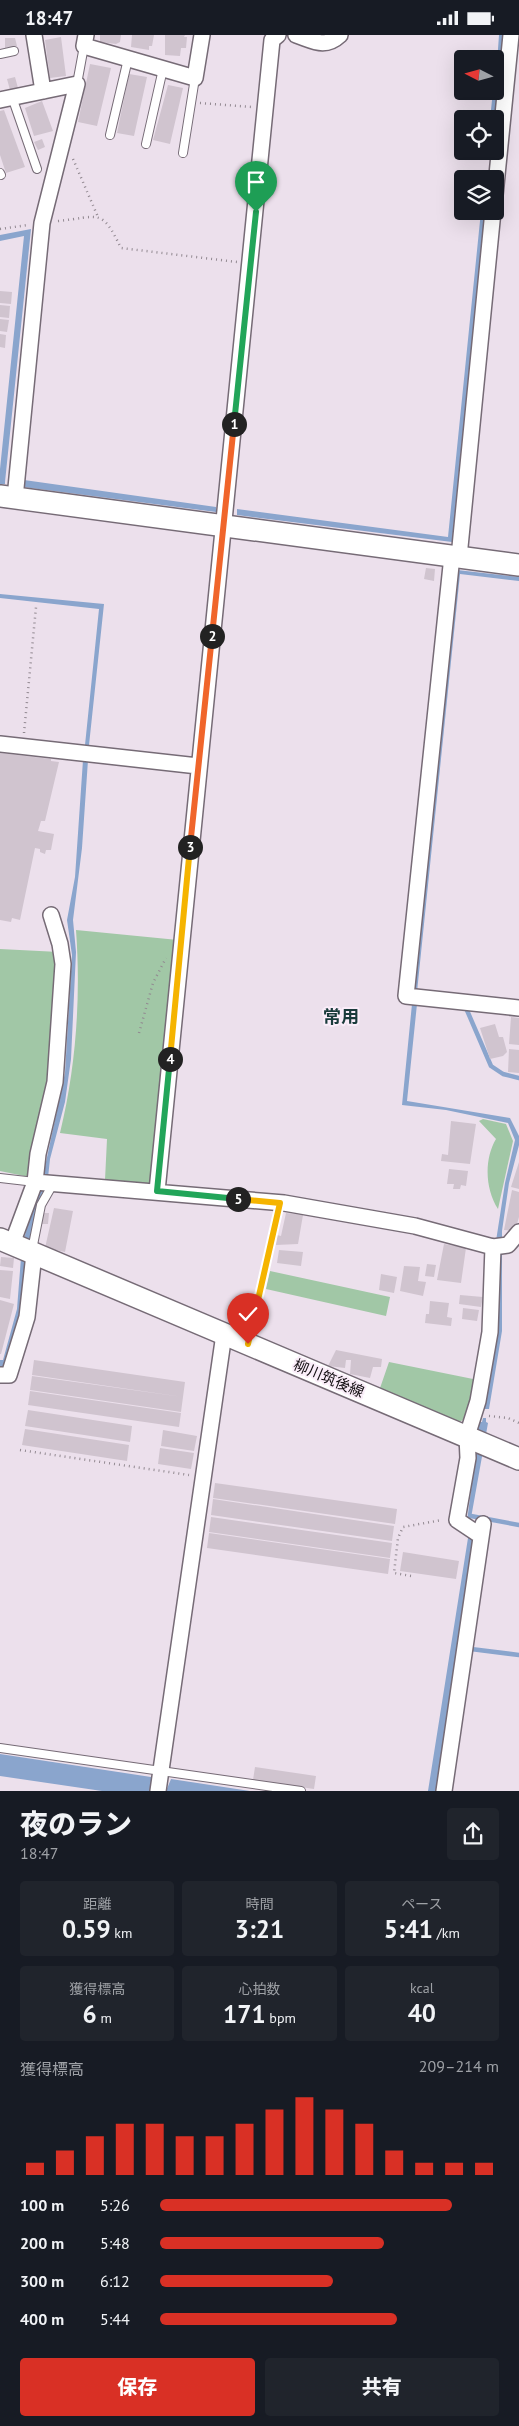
<!DOCTYPE html>
<html lang="ja">
<head>
<meta charset="utf-8">
<style>
	body { margin:0; font-family:"PT Sans","Noto Sans JP",sans-serif; background:#20242c; color:#f1f3f6; height:100vh; display:flex; flex-direction:column; font-size:19px; white-space:nowrap }
	* { box-sizing:border-box; margin:0 }
	p { font-size:16px; color:#9ea1a6 }
	.icon { flex:none; width:28px; height:28px; fill:none; stroke:currentColor; stroke-width:2; stroke-linecap:round; stroke-linejoin:round }
	.map { position:relative; height:1756px; overflow:hidden }
	.drawer { display:flex; flex-direction:column; background:#171b24; flex:1 }
	.drawer>* { flex:none }
	.needle { width:32px; rotate:276deg }
	.buttons { position:absolute; left:454px; top:15px; display:grid; gap:10px }
	.buttons a { display:grid; place-items:center; width:50px; height:50px; border-radius:5px; background:#171b24; box-shadow:0 5px 20px #0002; font-size:25px }
	.pin { position:absolute; display:grid; place-items:center; width:42px; height:42px; color:#fff; margin:-51px -21px; border-radius:50% 50% 50% 0; rotate:-45deg; box-shadow:0 0 5px #0007 }
	.pin .icon { rotate:45deg }
	.km { position:absolute; width:25px; height:25px; margin:-12px; border-radius:50%; background:#222; color:#fff; font-size:14px; line-height:25px; text-align:center }
	.round { display:grid; place-items:center; flex:none; width:52px; height:52px; border-radius:5px; background:#20242c }
	.overview { display:flex; align-items:center; justify-content:space-between; height:85px; padding:0 20px }
	h1 { font-size:28px; font-weight:800; line-height:38px }
	.stats { display:grid; grid-template-columns:repeat(3,1fr); gap:8px; height:85px; padding:5px 20px }
	.stats div { display:grid; align-content:center; border-radius:5px; background:#20242c; text-align:center }
	.stats b { font-size:25px; font-weight:800 }
	.stats small { font-size:14px; font-weight:400 }
	.stats p { font-size:14px }
	.chart { height:140px; padding:10px 20px }
	.chart p { display:flex; justify-content:space-between }
	.chart svg { width:100%; height:90px; margin-top:5px; stroke:#d93025; stroke-width:6 }
	.primary-button { display:flex; gap:10px; margin-top:auto; padding:10px 20px }
	.primary-button a { flex:1; height:58px; border-radius:5px; background:#d93025; color:#fff; font-size:20px; font-weight:800; line-height:58px; text-align:center }
	.primary-button a+a { background:#20242c; color:#f1f3f6 }
	ul { padding:0 20px; list-style:none; font-size:16px }
	li { display:grid; grid-template-columns:80px 60px 1fr; align-items:center; height:38px }
	li i { height:12px; border-radius:6px; background:#d93025 }
	.status { display:flex; justify-content:space-between; align-items:center; height:35px; padding:0 25px; background:#171b24; direction:ltr }
	.status svg { height:14px; fill:currentColor }
	.map>svg:first-child { display:block }
</style>
</head>
<body>
<div class="status"><b>18:47</b><svg viewBox="0 0 49 12"><path d="M0 12V9h3v3zM5 12V6h3v6zM10 12V3h3v9zM15 12V0h3v12zM26 1h20v11H26zM47 4h2v5h-2z"/></svg></div>
<div class="map">
<svg width="519" height="1756" viewBox="0 0 519 1756">
	<rect width="100%" height="100%" fill="#ece0ec"/>
	<!-- green -->
	<path fill="#a1c7a6" d="M76,895l102,10 -23,236 -6,8 -44,-4 2,-41 -47,-6c16,-66 21,-135 16,-203z
		M0,914l59,3 -4,96 -26,129 -29,-6z
		M483,1084l23,5 7,17 -15,68c-13,-20 -14,-50 -2,-70l-17,-18z
		M270,1236l120,26 -4,19 -120,-27z
		M389,1327l89,18 -12,39 -8,3 -79,-31z"/>
	<!-- water -->
	<path fill="#8aa5cd" d="M499,0h4l-8,84h-5l3,-28h2z
		M481,176h4l-33,331 -215,-27v-6l211,28z
		M31,194l-26,253v2h-5v-15l24,-233 -24,5v-6z
		M24,445l192,27v5l-193,-25z
		M457,535l62,7v4l-59,-7 -43,418h-4z
		M0,559l104,10 -15,141h-4l14,-136 -99,-11z
		M83,725h5l-6,88 -9,72 3,32 -5,107 -6,43 -15,57 -3,28 -12,29 -8,38 -6,58 -16,55 -5,1v-8h3l14,-51 5,-64 21,-69 22,-103 7,-118 -5,-35 8,-43z
		M412,969h5l-10,97 103,17 9,18v9l-10,38 -7,48v100l-13,78h-6l14,-84 -1,-84 9,-58 10,-43 -7,-17 -62,-13 -44,-5z
		M483,1383h3v4l2,1 -17,95 -4,3 8,-61 -2,-12 6,-26h3z
		M468,1503h6l-38,253h-8z
		M0,1719l151,23v14h-49l-102,-15z
		M171,1744l79,12h-84z"/>
	<g fill="none" stroke-linecap="round" stroke-linejoin="round">
		<!-- stream -->
		<path stroke="#8aa5cd" stroke-width="4.5" d="M466,973l25,58 12,8 16,4
			M471,1481l48,9
			M471,1614l48,6"/>
	</g>
	<!-- building -->
	<path fill="#d0c4cf" d="M100,0h21l-1,7 -4,2 -16,-2z
		M132,0h22l-2,11h-3v4l-18,-3z
		M165,0h20l-1,2h3l-1,11h-5l-1,8 -15,-1z
		M61,2l5,39 -16,2 -5,-38z
		M5,3h10l2,8 -12,2z
		M90,29l21,4 -14,58 -19,-4z
		M129,39l18,3 -13,59 -17,-3z
		M15,42l3,11 -8,2 -3,-11z
		M168,50l15,3 -13,56 -17,-4z
		M42,66l11,30 -19,5 -9,-28z
		M4,75l21,57 -19,6 -6,-18v-44z
		M42,104l3,8 -7,3 -4,-8z
		M0,256l12,1 -1,12 -11,-1z
		M0,270l10,1 -1,12 -9,-1z
		M0,284l9,1 -2,12 -7,-1z
		M0,299l6,1 -1,13 -5,-1z
		M426,533l9,1 -1,12 -10,-2z
		M0,718l51,6v2l8,1 -14,59h-4l-3,10 16,3 -3,16h-5l-1,4 -5,-2v-3l-5,-1 -15,72 -8,-2 -1,4 -11,-2z
		M511,982l8,1v27l-10,-1z
		M495,989l4,13h4l4,15 -4,4 -13,3 -10,-31z
		M509,1014l10,1v23l-11,-1z
		M451,1086l25,3 -6,40 -29,-3 1,-7 6,1z
		M519,1127v27l-8,-2z
		M449,1134l19,2 -2,15 -5,-1 -1,4h-7l1,-5h-7z
		M512,1155l7,2v25l-4,14 -11,-1z
		M54,1173l19,3 -8,41 -20,-4z
		M43,1178h6l-1,11h-7z
		M286,1178l17,2 -5,29 -22,1 1,-10 4,1z
		M444,1209l22,4 -5,35 -24,-3z
		M279,1215l24,2 -2,14 -24,-3z
		M1,1222l13,1 -1,10 -13,-2z
		M427,1229l9,1 -2,12 -9,-1z
		M404,1231l16,1 -2,14 8,1 -3,14 -23,-5z
		M0,1235l13,1 -3,28 -10,-2z
		M381,1239l16,3 -3,16 -15,-3z
		M460,1260l23,2 -2,10 -22,-3z
		M0,1265l14,4 -13,50h-1z
		M430,1266l19,2 -2,14 5,1 -1,8 -26,-3 1,-9h3z
		M463,1273l16,2 -2,11 -15,-2z
		M336,1315l46,9 -1,8h-8l-3,11 -20,-4 1,-14h-5l-1,8 -17,-2z
		M34,1325l151,22 -2,15 -151,-22z
		M32,1341l151,21 -2,15 -151,-22z
		M30,1356l151,22 -2,14 -151,-22z
		M28,1375l104,16 -2,16 -105,-16z
		M25,1394l104,16 -2,16 -105,-16z
		M163,1395l34,6 -3,15 -33,-5z
		M160,1413l34,5 -3,16 -33,-5z
		M215,1448l182,26 -2,15 -182,-26z
		M213,1464l181,27 -2,15 -181,-26z
		M211,1482l181,26 -2,15 -181,-26z
		M209,1498l181,26 -2,15 -181,-26z
		M403,1517l56,9 -3,18 -56,-8z
		M255,1732l61,9 -2,13 -61,-9z"/>
	<g fill="none" stroke-linecap="round" stroke-linejoin="round">
		<defs>
			<path id="lane" d="M0,19l14,-3
				M77,49l7,-38
				M12,62l25,72
				M110,100l18,-76
				M146,109l17,-75
				M183,118l12,-75
				M0,138l1,2
				M0,1143l35,4
				M32,1215l9,-45 12,-21
				M0,1713l301,43"/>
			<path id="street" d="M34,0l9,56
				M86,0l-2,11 111,32 7,-43
				M296,0c18,6 29,14 44,0
				M0,65l77,-16 -35,139 -27,275
				M495,160l16,-160
				M452,521l-46,440 113,12
				M459,522l34,-346
				M0,709l198,22
				M35,1147l249,21 131,23 78,21 15,-2 11,-13
				M157,1156l115,-1151 6,-5
				M12,1209l23,-62 3,-28 17,-72 8,-118 -3,-20 -9,-29
				M0,1340h9l18,-58 7,-63
				M481,1501l-24,-16 11,-62 -1,-22 11,-35 12,-69 3,-85
				M158,1756l66,-457
				M444,1756l39,-267"/>
			<path id="secondary" d="M0,461l519,69
				M0,1204l519,220"/>
		</defs>
		<!-- lane casing -->
		<use href="#lane" stroke="#766b76" stroke-width="10"/>
		<!-- street casing -->
		<use href="#street" stroke="#766b76" stroke-width="18"/>
		<!-- secondary casing -->
		<use href="#secondary" stroke="#766b76" stroke-width="24"/>
		<!-- path -->
		<path stroke="#928991" stroke-width="2.5" stroke-dasharray="1 4" stroke-linecap="butt" d="M200,68l52,4
			M73,124l25,58
			M58,186c42,-4 43,-14 63,27l116,14
			M0,194l28,-4
			M24,698l12,-126
			M139,998l14,-50 13,-25
			M251,1293l26,-112
			M489,1381l19,2 11,5
			M20,1415l169,25
			M411,1541l-17,-3 4,-35 5,-11 39,-7"/>
		<!-- lane -->
		<use href="#lane" stroke="#fff" stroke-width="8"/>
		<!-- street -->
		<use href="#street" stroke="#fff" stroke-width="15"/>
		<!-- secondary -->
		<use href="#secondary" stroke="#fff" stroke-width="21"/>
	</g>
	<g fill="none" stroke-linecap="round" stroke-linejoin="round">
		<defs>
			<path id="split-1" d="M234,389l22,-212"/>
			<path id="split-2" d="M212,601l22,-212"/>
			<path id="split-3" d="M190,812l22,-211"/>
			<path id="split-4" d="M170,1024l20,-212"/>
			<path id="split-5" d="M170,1024l-13,132 81,8"/>
			<path id="split-6" d="M238,1164l42,4 -32,141"/>
		</defs>
		<!-- split-1 casing -->
		<use href="#split-1" stroke="#fff" stroke-width="10"/>
		<!-- split-2 casing -->
		<use href="#split-2" stroke="#fff" stroke-width="10"/>
		<!-- split-3 casing -->
		<use href="#split-3" stroke="#fff" stroke-width="10"/>
		<!-- split-4 casing -->
		<use href="#split-4" stroke="#fff" stroke-width="10"/>
		<!-- split-5 casing -->
		<use href="#split-5" stroke="#fff" stroke-width="10"/>
		<!-- split-6 casing -->
		<use href="#split-6" stroke="#fff" stroke-width="10"/>
		<!-- split-1 -->
		<use href="#split-1" stroke="#22a559" stroke-width="6"/>
		<!-- split-2 -->
		<use href="#split-2" stroke="#f0652b" stroke-width="6"/>
		<!-- split-3 -->
		<use href="#split-3" stroke="#f0652b" stroke-width="6"/>
		<!-- split-4 -->
		<use href="#split-4" stroke="#f5b400" stroke-width="6"/>
		<!-- split-5 -->
		<use href="#split-5" stroke="#22a559" stroke-width="6"/>
		<!-- split-6 -->
		<use href="#split-6" stroke="#f5b400" stroke-width="6"/>
	</g>
	<g text-anchor="middle" dominant-baseline="central" stroke-width="4" stroke-linejoin="round" paint-order="stroke">
		<!-- street labels -->
		<g font-size="15" fill="#100c0f" stroke="#faedf9">
			<text transform="translate(329 1343) rotate(23)">柳川筑後線</text>
		</g>
		<!-- quarter labels -->
		<g font-size="18" font-weight="bold" fill="#193b3b" stroke="#faedf9">
			<text x="341" y="981">常用</text>
		</g>
	</g>
</svg>
<div class="buttons">
<a><svg class="needle" viewBox="-14 -14 28 28"><path d="M0-13l5 13h-10z" fill="#e53935"/><path d="M0 13l5-13h-10z" fill="#9ea1a6"/></svg></a>
<a><svg class="icon" aria-label="locate" viewBox="0 0 24 24"><circle cx="12" cy="12" r="6"/><path d="M12 2v4M12 18v4M2 12h4M18 12h4"/></svg></a>
<a><svg class="icon" aria-label="layers" viewBox="0 0 24 24"><path d="M12 4l9 5-9 5-9-5zM3 14l9 5 9-5"/></svg></a>
</div>
<div class="pin" style="left:256px;top:177px;background:#1e9e55"><svg class="icon" aria-label="arrive" viewBox="0 0 24 24"><path d="M6 21V4h12l-3 4 3 4H6"/></svg></div>
<div class="pin" style="left:248px;top:1309px;background:#d93025"><svg class="icon" aria-label="check" viewBox="0 0 24 24"><path d="M5 12l5 5 9-10"/></svg></div>
<b class="km" style="left:234px;top:389px">1</b>
<b class="km" style="left:212px;top:601px">2</b>
<b class="km" style="left:190px;top:812px">3</b>
<b class="km" style="left:170px;top:1024px">4</b>
<b class="km" style="left:238px;top:1164px">5</b>
</div>
<section class="drawer">
<div class="overview"><div><h1>夜のラン</h1><p>18:47</p></div><a class="round"><svg class="icon" aria-label="share" viewBox="0 0 24 24"><path d="M12 15V3M7 8l5-5 5 5M5 13v7h14v-7"/></svg></a></div>
<div class="stats">
<div><p>距離</p><b>0.59<small> km</small></b></div>
<div><p>時間</p><b>3:21</b></div>
<div><p>ペース</p><b>5:41<small> /km</small></b></div>
</div>
<div class="stats">
<div><p>獲得標高</p><b>6<small> m</small></b></div>
<div><p>心拍数</p><b>171<small> bpm</small></b></div>
<div><p>kcal</p><b>40</b></div>
</div>
<div class="chart"><p><span>獲得標高</span>209–214 m</p>
<svg viewBox="0 0 160 44" preserveAspectRatio="none"><path d="M5 44V38M15 44V32M25 44V25M35 44V19M45 44V19M55 44V25M65 44V25M75 44V19M85 44V12M95 44V6M105 44V12M115 44V19M125 44V32M135 44V38M145 44V38M155 44V38"/></svg>
</div>
<ul>
<li><b>100 m</b>5:26<i style="width:86%"></i></li>
<li><b>200 m</b>5:48<i style="width:66%"></i></li>
<li><b>300 m</b>6:12<i style="width:51%"></i></li>
<li><b>400 m</b>5:44<i style="width:70%"></i></li>
</ul>
<div class="primary-button"><a>保存</a><a>共有</a></div>
</section>
</body>
</html>
